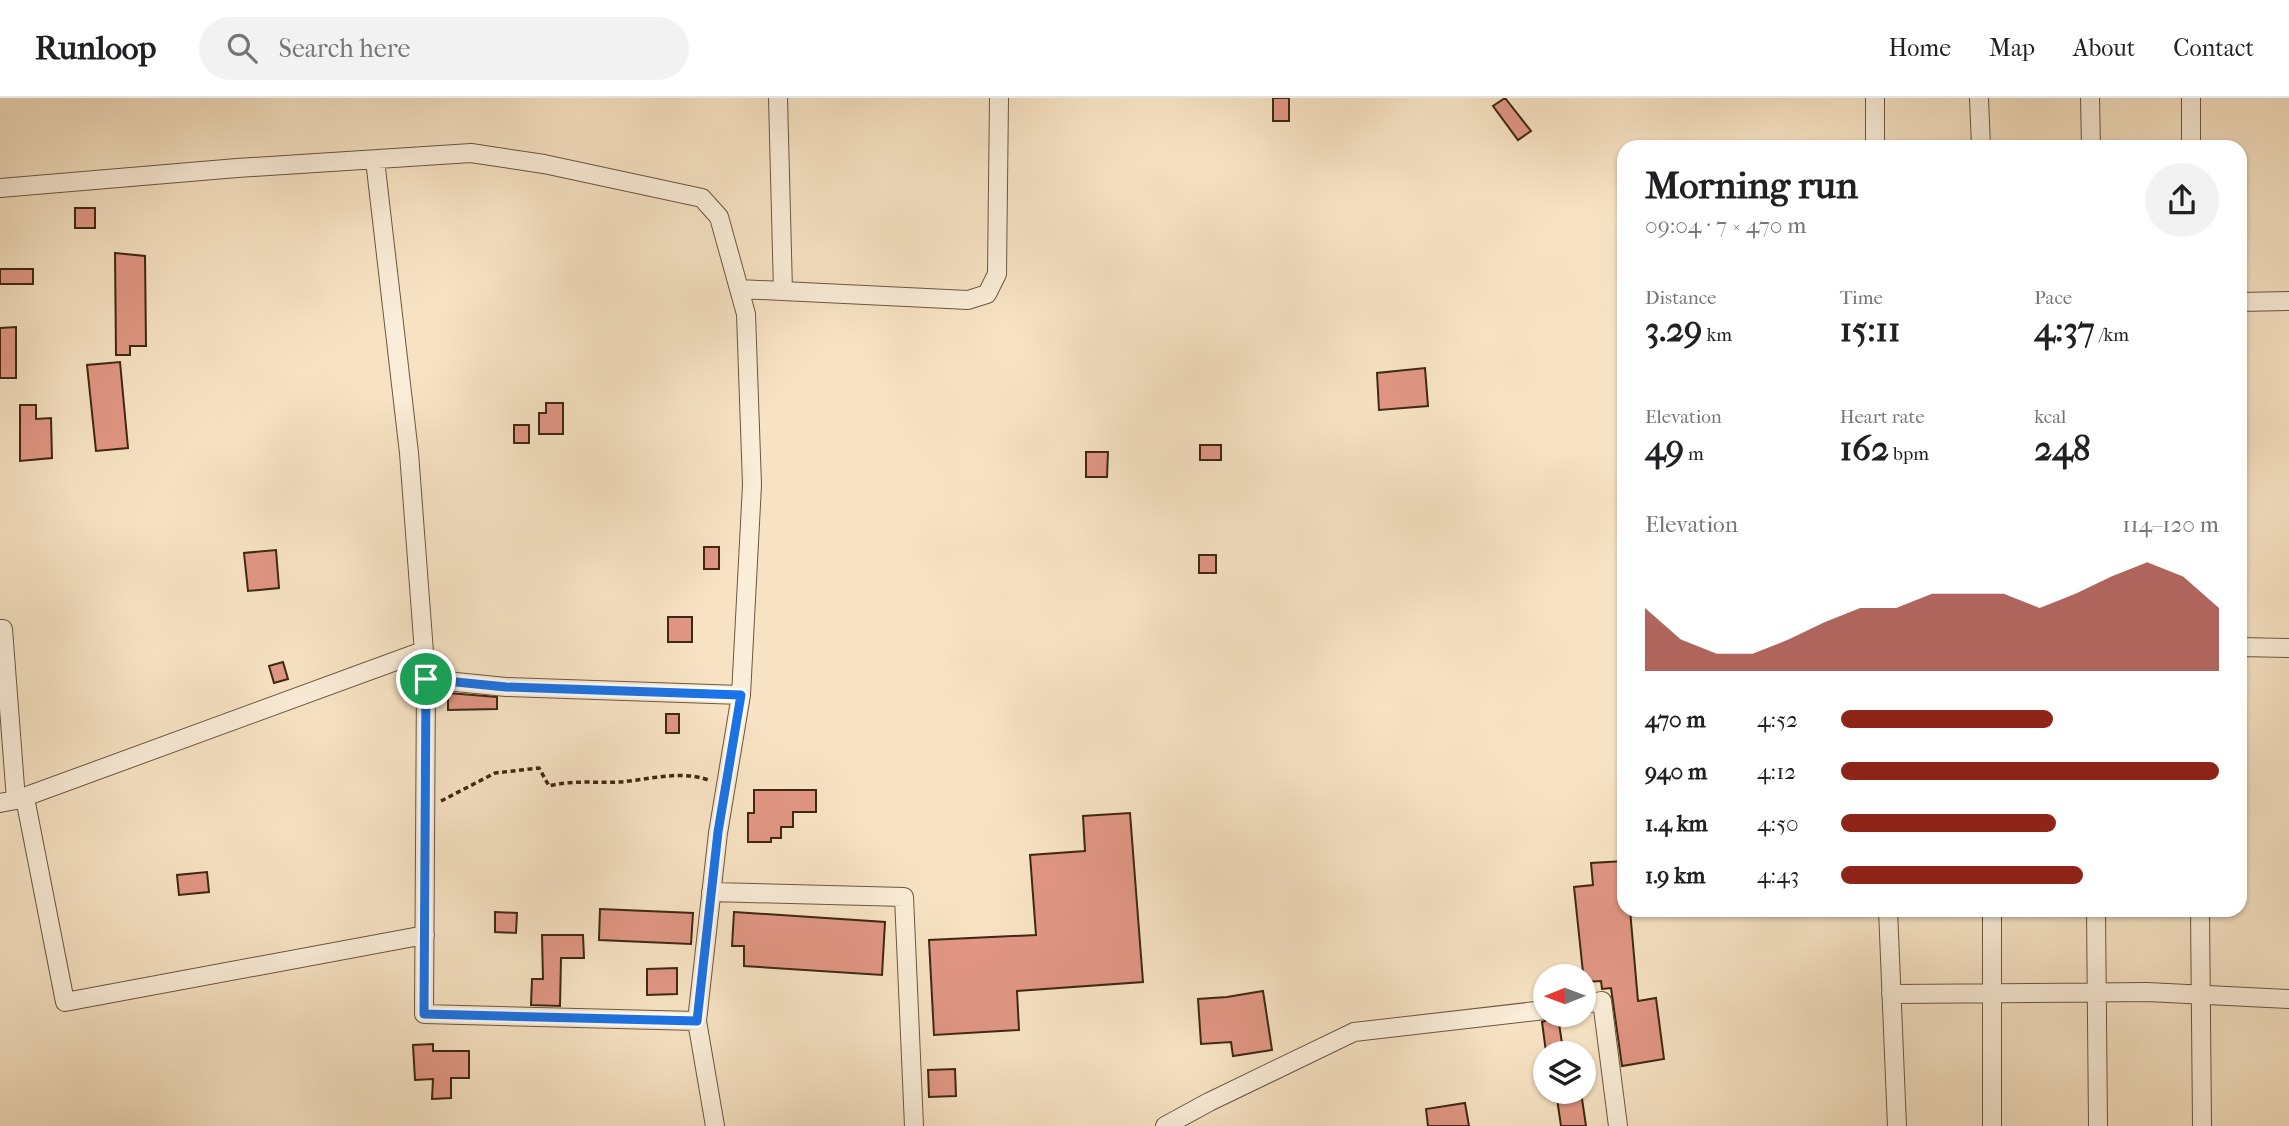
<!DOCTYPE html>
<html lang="en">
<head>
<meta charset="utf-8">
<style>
	body { margin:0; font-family:"IM FELL French Canon",serif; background:#f2f2f2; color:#202124; height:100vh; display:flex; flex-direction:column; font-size:26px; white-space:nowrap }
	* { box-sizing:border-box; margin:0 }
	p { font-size:23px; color:#757577 }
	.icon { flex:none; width:38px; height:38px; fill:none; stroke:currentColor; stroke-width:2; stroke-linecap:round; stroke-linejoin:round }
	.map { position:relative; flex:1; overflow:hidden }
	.drawer { position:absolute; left:1617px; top:42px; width:630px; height:777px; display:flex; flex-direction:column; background:#fff; border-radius:21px; box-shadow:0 2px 5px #0004 }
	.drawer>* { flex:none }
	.needle { width:46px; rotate:269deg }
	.controls { position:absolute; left:1533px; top:866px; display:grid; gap:14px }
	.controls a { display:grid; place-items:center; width:63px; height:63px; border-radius:50%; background:#fff; box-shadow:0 2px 5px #0004; font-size:35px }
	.pin { position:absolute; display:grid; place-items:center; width:60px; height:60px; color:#fff; margin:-30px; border:4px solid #fff; border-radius:50%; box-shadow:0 2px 7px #0007 }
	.round { display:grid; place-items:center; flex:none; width:74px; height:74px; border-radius:37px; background:#f2f2f2 }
	.head { display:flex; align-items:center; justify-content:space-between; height:119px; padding:0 28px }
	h1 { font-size:38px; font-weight:700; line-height:52px }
	.figures { display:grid; grid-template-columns:repeat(3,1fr); gap:10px; height:119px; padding:7px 28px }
	.figures div { display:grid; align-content:center }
	.figures b { font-size:35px; font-weight:700 }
	.figures small { font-size:19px; font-weight:400 }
	.figures p { font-size:19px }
	.chart { height:196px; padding:14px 28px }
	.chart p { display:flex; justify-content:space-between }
	.chart svg { width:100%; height:126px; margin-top:7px; fill:#8f2418; opacity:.7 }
	ul { padding:0 28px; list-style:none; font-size:23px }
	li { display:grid; grid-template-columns:112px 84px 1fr; align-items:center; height:52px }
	li i { height:18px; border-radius:9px; background:#8f2418 }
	header { display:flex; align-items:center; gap:42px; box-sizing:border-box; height:98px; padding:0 35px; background:#fff; border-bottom:2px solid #e0e0e0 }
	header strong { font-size:33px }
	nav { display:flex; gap:38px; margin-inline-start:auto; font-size:24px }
	.search { width:490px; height:63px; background:#f2f2f2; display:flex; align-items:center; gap:18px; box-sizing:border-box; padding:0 24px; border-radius:38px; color:#757577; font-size:26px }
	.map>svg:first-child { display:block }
</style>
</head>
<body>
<header>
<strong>Runloop</strong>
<div class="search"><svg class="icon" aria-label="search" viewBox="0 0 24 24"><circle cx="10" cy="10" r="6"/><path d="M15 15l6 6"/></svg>Search here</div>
<nav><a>Home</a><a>Map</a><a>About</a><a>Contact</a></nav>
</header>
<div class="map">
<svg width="2289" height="1028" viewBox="0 0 2289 1028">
	<rect width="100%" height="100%" fill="#f7e3c4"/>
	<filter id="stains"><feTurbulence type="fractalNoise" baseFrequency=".00286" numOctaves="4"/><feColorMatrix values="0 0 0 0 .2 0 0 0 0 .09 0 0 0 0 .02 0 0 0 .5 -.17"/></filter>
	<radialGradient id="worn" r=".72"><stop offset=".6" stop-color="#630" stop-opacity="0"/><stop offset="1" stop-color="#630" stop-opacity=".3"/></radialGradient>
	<!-- building -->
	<path fill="#e29785" stroke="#3e2811" stroke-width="2" d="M1273,0h16v23h-16z
		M1505,0l26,33 -13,9 -25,-34z
		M75,110h20v20h-20z
		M115,155l30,3 1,90h-16v9h-14z
		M0,171h33v15h-33z
		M16,229v51h-16v-50z
		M120,264l8,86 -32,3 -9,-86z
		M1425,270l3,38 -49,4 -2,-37z
		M546,305h17v31h-24v-21h7z
		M20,307h16v14l15,-1 1,40 -32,3z
		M514,327h15v18h-15z
		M1200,347h21v15h-21z
		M1086,354h22l-1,25h-21z
		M704,449h15v22h-15z
		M276,452l3,38 -31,3 -4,-38z
		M1199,457h17v18h-17z
		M668,519h24v25h-24z
		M283,564l5,17 -14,4 -5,-17z
		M448,595l49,4v12l-49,1z
		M666,616h13v19h-13z
		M754,692h62v22h-23v15h-12v11h-10v4h-23v-29h6z
		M1130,715l13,169 -126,9 2,39 -85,5 -5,-95 107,-5 -6,-80 55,-4 -2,-35z
		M1624,763v49h6l8,91 18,-3 8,61 -42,7 -11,-78 -9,1 -1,-8 -17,1 -10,-95 19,-2 -2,-22z
		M207,774l2,20 -30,3 -2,-20z
		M600,811l93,4 -2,31 -92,-4z
		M495,814l22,1 -1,20 -21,-1z
		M734,814l151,10 -3,53 -138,-9v-20h-12z
		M542,837h41l1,23h-23l-1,48 -29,-1 1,-26h11z
		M677,870v26l-30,1v-26z
		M1263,893l9,59 -39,6 -2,-14 -30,2 -3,-45 29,-2z
		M1558,919l5,33 -17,2 -4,-30z
		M433,946v7h36v27h-18v20l-19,1 1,-20 -18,1 -2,-35z
		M955,971l1,27 -27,1 -1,-27z
		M1556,994h25l5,34h-25z
		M1465,1005l4,23h-41l-2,-17z"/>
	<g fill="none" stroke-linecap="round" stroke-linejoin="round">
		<defs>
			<path id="minor" d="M778,0l5,193
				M1875,0v49
				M1979,0l2,49
				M2090,0l1,49
				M2191,0v49
				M375,62l34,293 17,226
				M0,90l237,-20 234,-15 73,11 158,34 17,19 27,97 6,171 -11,210 -23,138 -21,188 -273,-7 2,-335 80,8 235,8
				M739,191l229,11 19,-6 10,-20 2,-176
				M2240,204l49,-1
				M0,531h3l13,171 -16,3
				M2240,549l49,1
				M25,700l40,204 360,-67
				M16,702l407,-149
				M711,794l193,5 10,229
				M1888,812l9,216
				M2096,812l2,216
				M2200,812l2,216
				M1891,896l256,-2 142,7
				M1584,906l18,-3 16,125
				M697,923l18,105
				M1165,1028l44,-24 145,-70 191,-22
				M1992,1028v-216"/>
		</defs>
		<!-- minor casing -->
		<use href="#minor" stroke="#6c573e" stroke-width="20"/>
		<!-- path -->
		<path stroke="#3e2811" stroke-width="3.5" stroke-dasharray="5 3.5" stroke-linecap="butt" d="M441,703l54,-28 44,-5 10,18c23,-6 47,-3 70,-4 30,-2 62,-13 92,-1"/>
		<!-- minor -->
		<use href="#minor" stroke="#faedd9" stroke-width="18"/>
	</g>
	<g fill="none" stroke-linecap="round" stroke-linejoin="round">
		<defs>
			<path id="route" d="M426,581l80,8 235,8 -23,137 -21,189 -273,-7z"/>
		</defs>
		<!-- route casing -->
		<use href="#route" stroke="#fff" stroke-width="14"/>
		<!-- route -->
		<use href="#route" stroke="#1a73e8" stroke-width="9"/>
	</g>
	<rect width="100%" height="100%" filter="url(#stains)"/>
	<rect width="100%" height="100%" fill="url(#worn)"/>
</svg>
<div class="controls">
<a><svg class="needle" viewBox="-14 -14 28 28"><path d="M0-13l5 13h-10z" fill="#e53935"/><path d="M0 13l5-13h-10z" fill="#757577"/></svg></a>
<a><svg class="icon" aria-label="layers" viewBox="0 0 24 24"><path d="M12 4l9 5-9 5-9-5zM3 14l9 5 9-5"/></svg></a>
</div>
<div class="pin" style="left:426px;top:581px;background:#1e9e55"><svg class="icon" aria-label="arrive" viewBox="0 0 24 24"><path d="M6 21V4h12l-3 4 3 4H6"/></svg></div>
<section class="drawer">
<div class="head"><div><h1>Morning run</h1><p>09:04 · 7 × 470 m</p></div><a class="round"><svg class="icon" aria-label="share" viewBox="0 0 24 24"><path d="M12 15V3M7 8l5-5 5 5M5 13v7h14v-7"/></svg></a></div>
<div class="figures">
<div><p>Distance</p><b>3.29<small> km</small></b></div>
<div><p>Time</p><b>15:11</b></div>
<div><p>Pace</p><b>4:37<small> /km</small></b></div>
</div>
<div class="figures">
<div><p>Elevation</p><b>49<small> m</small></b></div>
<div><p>Heart rate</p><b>162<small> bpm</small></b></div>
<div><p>kcal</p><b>248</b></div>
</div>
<div class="chart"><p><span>Elevation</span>114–120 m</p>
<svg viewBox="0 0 160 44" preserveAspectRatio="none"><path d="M0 44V22L10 33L20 38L30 38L40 33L50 27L60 22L70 22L80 17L90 17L100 17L110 22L120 17L130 11L140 6L150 11L160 22V44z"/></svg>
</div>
<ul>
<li><b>470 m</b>4:52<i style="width:56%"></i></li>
<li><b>940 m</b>4:12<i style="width:100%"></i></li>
<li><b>1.4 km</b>4:50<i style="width:57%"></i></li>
<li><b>1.9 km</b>4:43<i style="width:64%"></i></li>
</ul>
</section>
</div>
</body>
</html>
